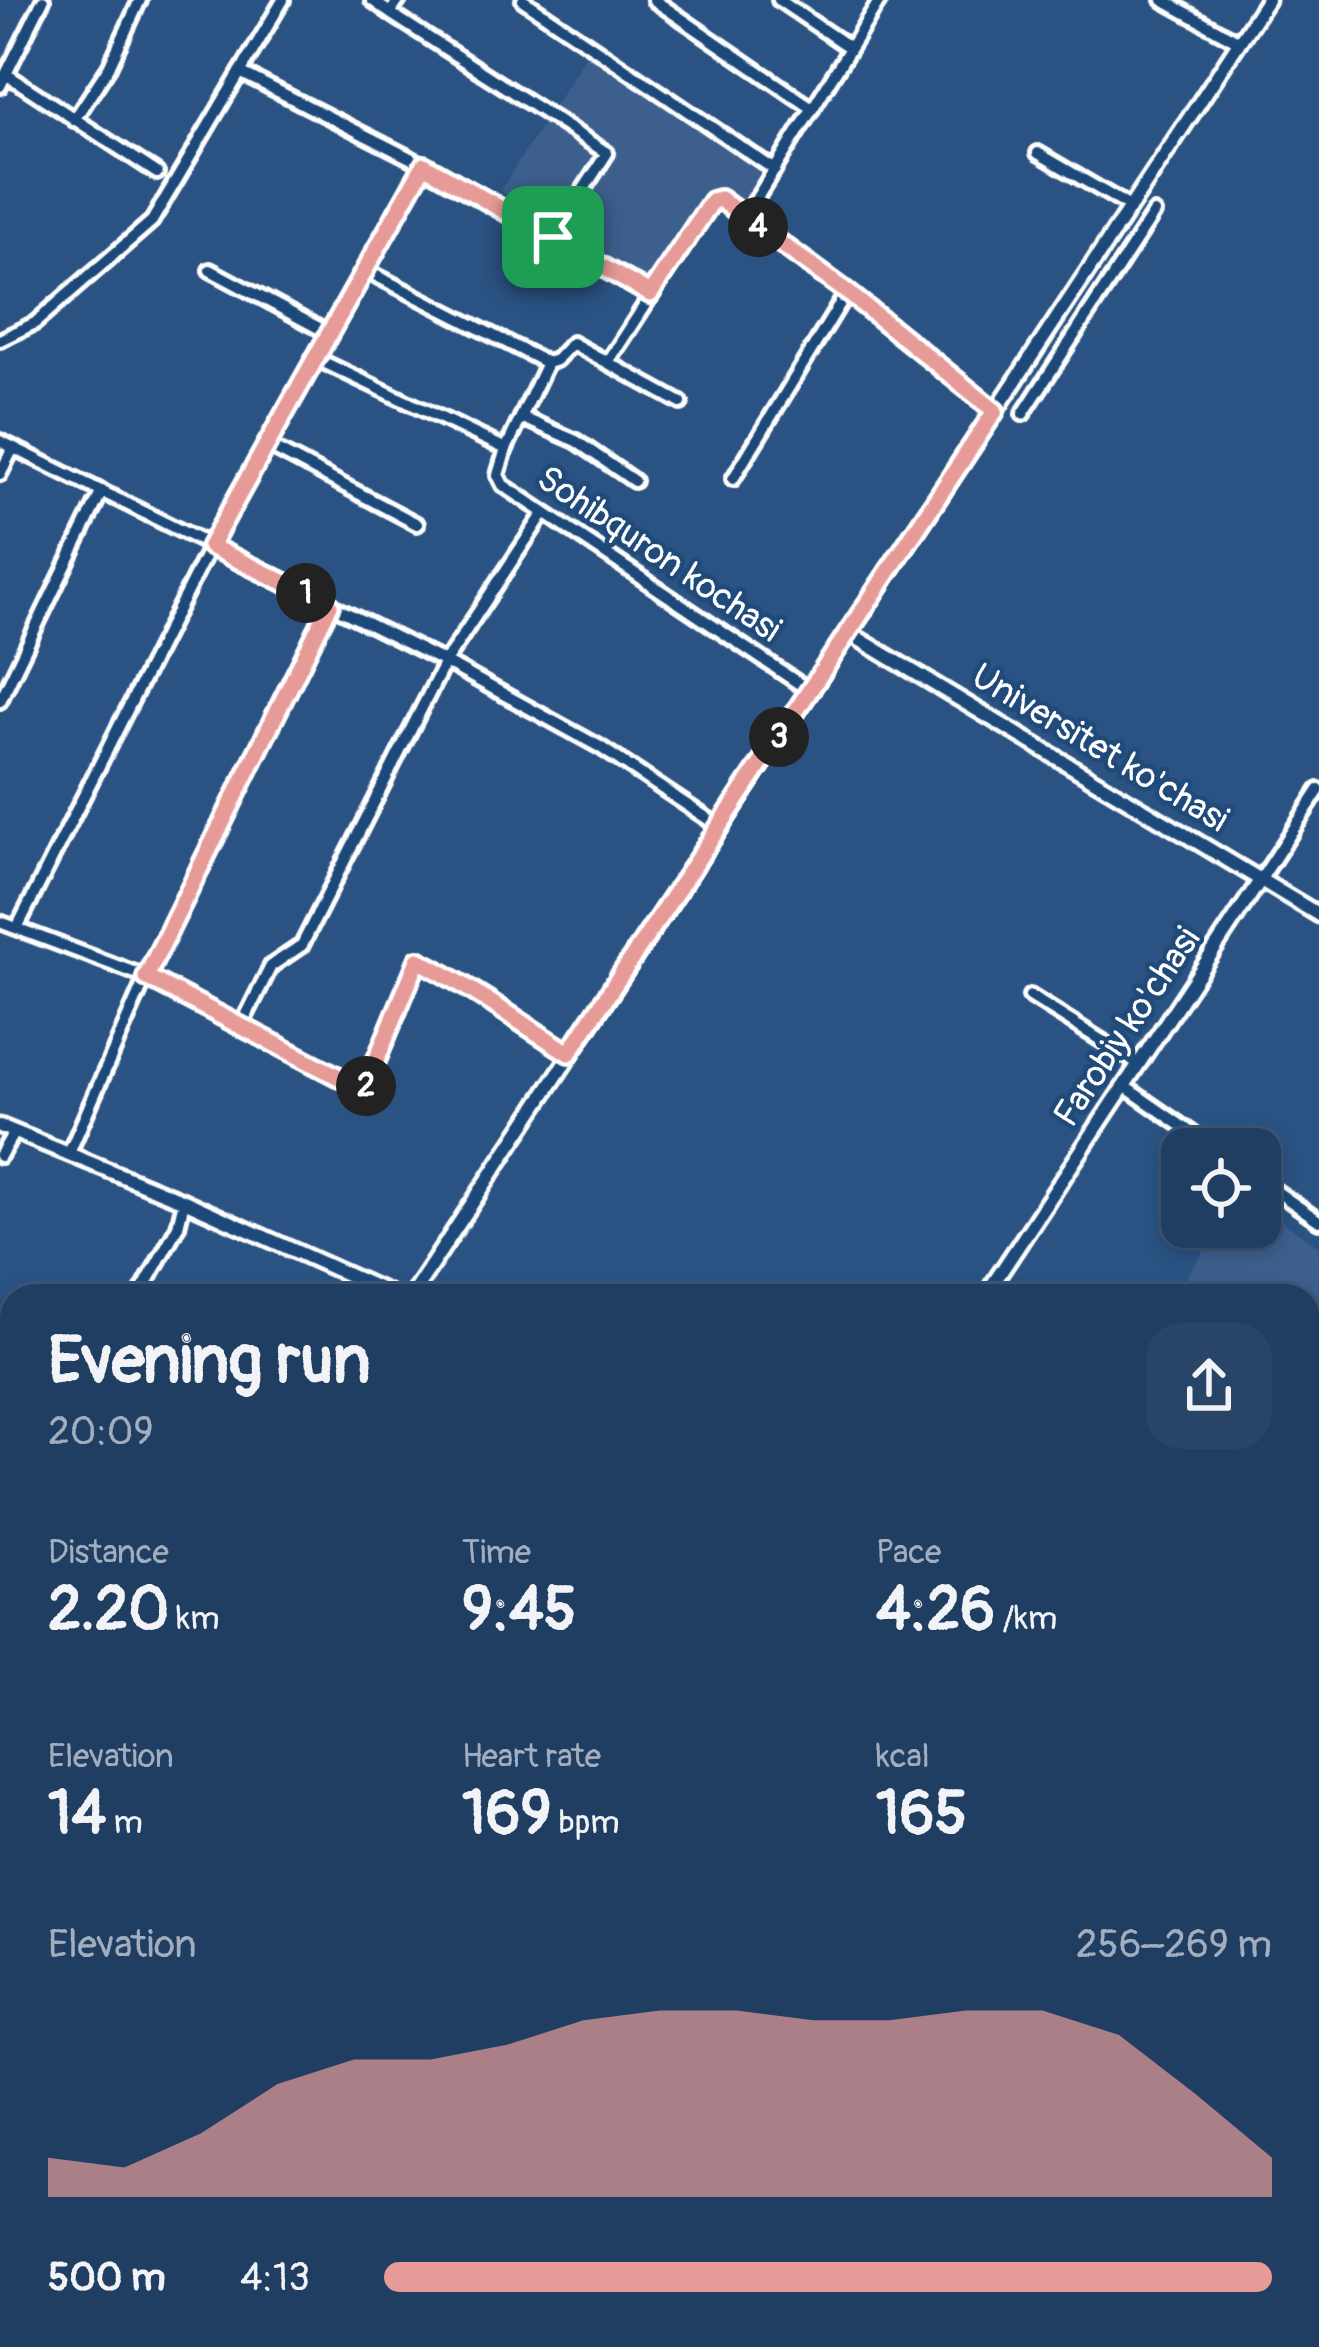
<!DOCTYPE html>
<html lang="en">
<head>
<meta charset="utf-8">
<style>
	body { margin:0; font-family:Pangolin,sans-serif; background:#284568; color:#f1f3f6; height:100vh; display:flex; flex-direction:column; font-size:45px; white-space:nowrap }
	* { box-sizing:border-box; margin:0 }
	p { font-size:39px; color:#a2aebe }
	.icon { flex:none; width:66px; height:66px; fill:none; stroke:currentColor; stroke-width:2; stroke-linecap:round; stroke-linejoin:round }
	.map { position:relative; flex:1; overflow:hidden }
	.side { position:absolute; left:0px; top:1284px; width:1320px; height:1065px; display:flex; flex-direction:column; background:#203e62; border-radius:36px 36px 0 0; box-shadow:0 6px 18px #0003,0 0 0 3px #3d5777 }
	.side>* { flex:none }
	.tools { position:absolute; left:1161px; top:1128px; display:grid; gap:24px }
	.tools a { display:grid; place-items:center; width:120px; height:120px; border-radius:24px; background:#203e62; box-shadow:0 6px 18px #0003,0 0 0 3px #3d5777; font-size:60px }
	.pin { position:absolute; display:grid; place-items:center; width:102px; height:102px; color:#fff; margin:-51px; border-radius:24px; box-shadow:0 6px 18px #0006 }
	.km { position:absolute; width:60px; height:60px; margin:-30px; border-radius:50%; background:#222; color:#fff; font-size:33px; line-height:60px; text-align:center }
	.round { display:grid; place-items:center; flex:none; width:126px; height:126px; border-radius:36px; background:#284568 }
	.headline { display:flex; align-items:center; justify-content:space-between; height:204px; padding:0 48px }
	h1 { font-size:66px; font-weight:700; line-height:90px }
	.stats { display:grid; grid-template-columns:repeat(3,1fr); gap:18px; height:204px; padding:12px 48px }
	.stats div { display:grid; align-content:center }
	.stats b { font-size:60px; font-weight:700 }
	.stats small { font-size:33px; font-weight:400 }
	.stats p { font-size:33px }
	.chart { height:336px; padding:24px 48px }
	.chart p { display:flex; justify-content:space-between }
	.chart svg { width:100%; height:216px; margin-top:12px; fill:#e69b98; opacity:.7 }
	ul { padding:0 48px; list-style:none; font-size:39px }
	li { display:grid; grid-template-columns:192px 144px 1fr; align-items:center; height:90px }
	li i { height:30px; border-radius:15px; background:#e69b98 }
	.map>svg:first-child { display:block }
</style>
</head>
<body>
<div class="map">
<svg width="1319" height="2347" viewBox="0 0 1319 2347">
	<rect width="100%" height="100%" fill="#2a5282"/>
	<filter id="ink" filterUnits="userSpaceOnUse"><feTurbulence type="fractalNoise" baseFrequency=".00833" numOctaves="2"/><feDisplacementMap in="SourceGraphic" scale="24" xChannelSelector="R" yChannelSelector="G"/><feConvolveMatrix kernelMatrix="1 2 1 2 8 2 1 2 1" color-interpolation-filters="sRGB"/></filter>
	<g filter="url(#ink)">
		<!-- built -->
		<path fill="#3d5f8e" d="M590,49l177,119 -24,41 -31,-20 -63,97 -149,-95z
			M1260,1206l59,40v262l-11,-7v-205h-134l46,-69h40z"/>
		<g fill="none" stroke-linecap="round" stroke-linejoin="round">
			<defs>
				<path id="minor" d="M372,0l18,13
					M399,0l-9,13 217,140 -54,84 97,57
					M523,0l252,170
					M654,0l158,108
					M779,0l71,48
					M1163,0l76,42
					M6,74l151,99
					M0,86l43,-86
					M74,120l35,-53 31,-67
					M1038,153l92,54
					M424,165l129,72
					M745,217l135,-217
					M210,270l120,64
					M365,270l182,93 9,-3 16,-17 109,60
					M0,340l35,-17 117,-102 131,-221
					M317,359l189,90 -8,26 5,10 307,206
					M608,362l99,-153 13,-10 127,93 148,119
					M1023,414l131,-201
					M521,417l55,24 58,40
					M0,441l445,221 155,85 120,80
					M267,445l150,79
					M506,449l41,-86
					M0,474l13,-26
					M733,479l114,-187
					M0,701l102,-210
					M1261,879l58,-89
					M0,922l146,55 218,113 55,-130c52,27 99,62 150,93
					M17,928l193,-382 214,-381 -184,-93
					M1030,996l109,68
					M241,1026l30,-60 31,-21 143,-283 99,-149
					M1124,1086l91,63
					M69,1153l77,-176 184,-372
					M0,1156l14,-24
					M1260,1180l59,41
					M139,1296l39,-70 6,-25
					M0,1404l12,7
					M1308,1514l11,8
					M0,1540l12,-20
					M0,1661l12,7
					M1308,1685l11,-11
					M1308,1890l11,-7
					M1308,1930l11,17
					M899,2337l7,10
					M655,2347l9,-10
					M700,2347l10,-10"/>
				<path id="major" d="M849,633l470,282
					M0,1126l184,75 211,95
					M411,1296l856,-1296
					M985,1296l276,-417
					M0,1925l12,-18
					M1308,2250l11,-7
					M1308,2265l11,-7
					M1232,2337l6,10
					M1250,2337l7,10
					M309,2347l7,-10
					M1165,2347l14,-10
					M1187,2347l14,-10"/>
			</defs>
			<!-- minor casing -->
			<use href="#minor" stroke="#fff" stroke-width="20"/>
			<!-- major casing -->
			<use href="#major" stroke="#fff" stroke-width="21"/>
			<!-- minor -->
			<use href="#minor" stroke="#1f4a7a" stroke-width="10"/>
			<!-- major -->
			<use href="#major" stroke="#1f4a7a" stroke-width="12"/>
		</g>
	</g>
	<g fill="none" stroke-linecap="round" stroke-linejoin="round" filter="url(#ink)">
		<defs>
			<path id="route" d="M424,165l226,129 62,-93 8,-2 127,93 148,119 -426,642c-50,-31 -98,-66 -151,-93l-54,130 -218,-113 184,-372 -120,-59z"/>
		</defs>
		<!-- route casing -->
		<use href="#route" stroke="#fff" stroke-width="24"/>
		<!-- route -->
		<use href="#route" stroke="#e69b98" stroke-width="15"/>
	</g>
	<g text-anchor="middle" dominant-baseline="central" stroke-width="9" stroke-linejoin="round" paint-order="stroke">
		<!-- street labels -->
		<g font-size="36" fill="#fff" stroke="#1f4a7a">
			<text transform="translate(659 554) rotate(34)">Sohibquron kochasi</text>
			<text transform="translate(1100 748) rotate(31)">Universitet ko'chasi</text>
			<text transform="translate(1127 1027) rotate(-56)">Farobiy ko'chasi</text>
		</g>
	</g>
</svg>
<div class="tools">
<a><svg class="icon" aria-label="locate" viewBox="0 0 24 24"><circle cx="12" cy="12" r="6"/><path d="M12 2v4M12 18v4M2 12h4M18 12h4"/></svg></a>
</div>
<div class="pin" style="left:553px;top:237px;background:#1e9e55"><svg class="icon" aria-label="arrive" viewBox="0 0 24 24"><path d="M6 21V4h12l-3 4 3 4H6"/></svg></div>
<b class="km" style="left:306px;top:593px">1</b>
<b class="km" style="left:366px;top:1086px">2</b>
<b class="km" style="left:779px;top:737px">3</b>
<b class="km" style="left:758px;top:227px">4</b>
<section class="side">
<div class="headline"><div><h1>Evening run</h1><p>20:09</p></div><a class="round"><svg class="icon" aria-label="share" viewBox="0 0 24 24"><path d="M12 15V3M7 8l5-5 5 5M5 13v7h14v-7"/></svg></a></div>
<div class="stats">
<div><p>Distance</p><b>2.20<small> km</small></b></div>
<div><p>Time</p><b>9:45</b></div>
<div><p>Pace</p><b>4:26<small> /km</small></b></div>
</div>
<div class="stats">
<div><p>Elevation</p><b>14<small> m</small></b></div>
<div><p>Heart rate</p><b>169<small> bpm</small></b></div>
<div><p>kcal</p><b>165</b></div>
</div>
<div class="chart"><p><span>Elevation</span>256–269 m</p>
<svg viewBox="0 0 160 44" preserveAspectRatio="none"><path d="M0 44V36L10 38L20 31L30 21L40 16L50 16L60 13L70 8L80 6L90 6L100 8L110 8L120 6L130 6L140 11L150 23L160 36V44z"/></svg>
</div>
<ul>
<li><b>500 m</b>4:13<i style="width:100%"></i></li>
</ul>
</section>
</div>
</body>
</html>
